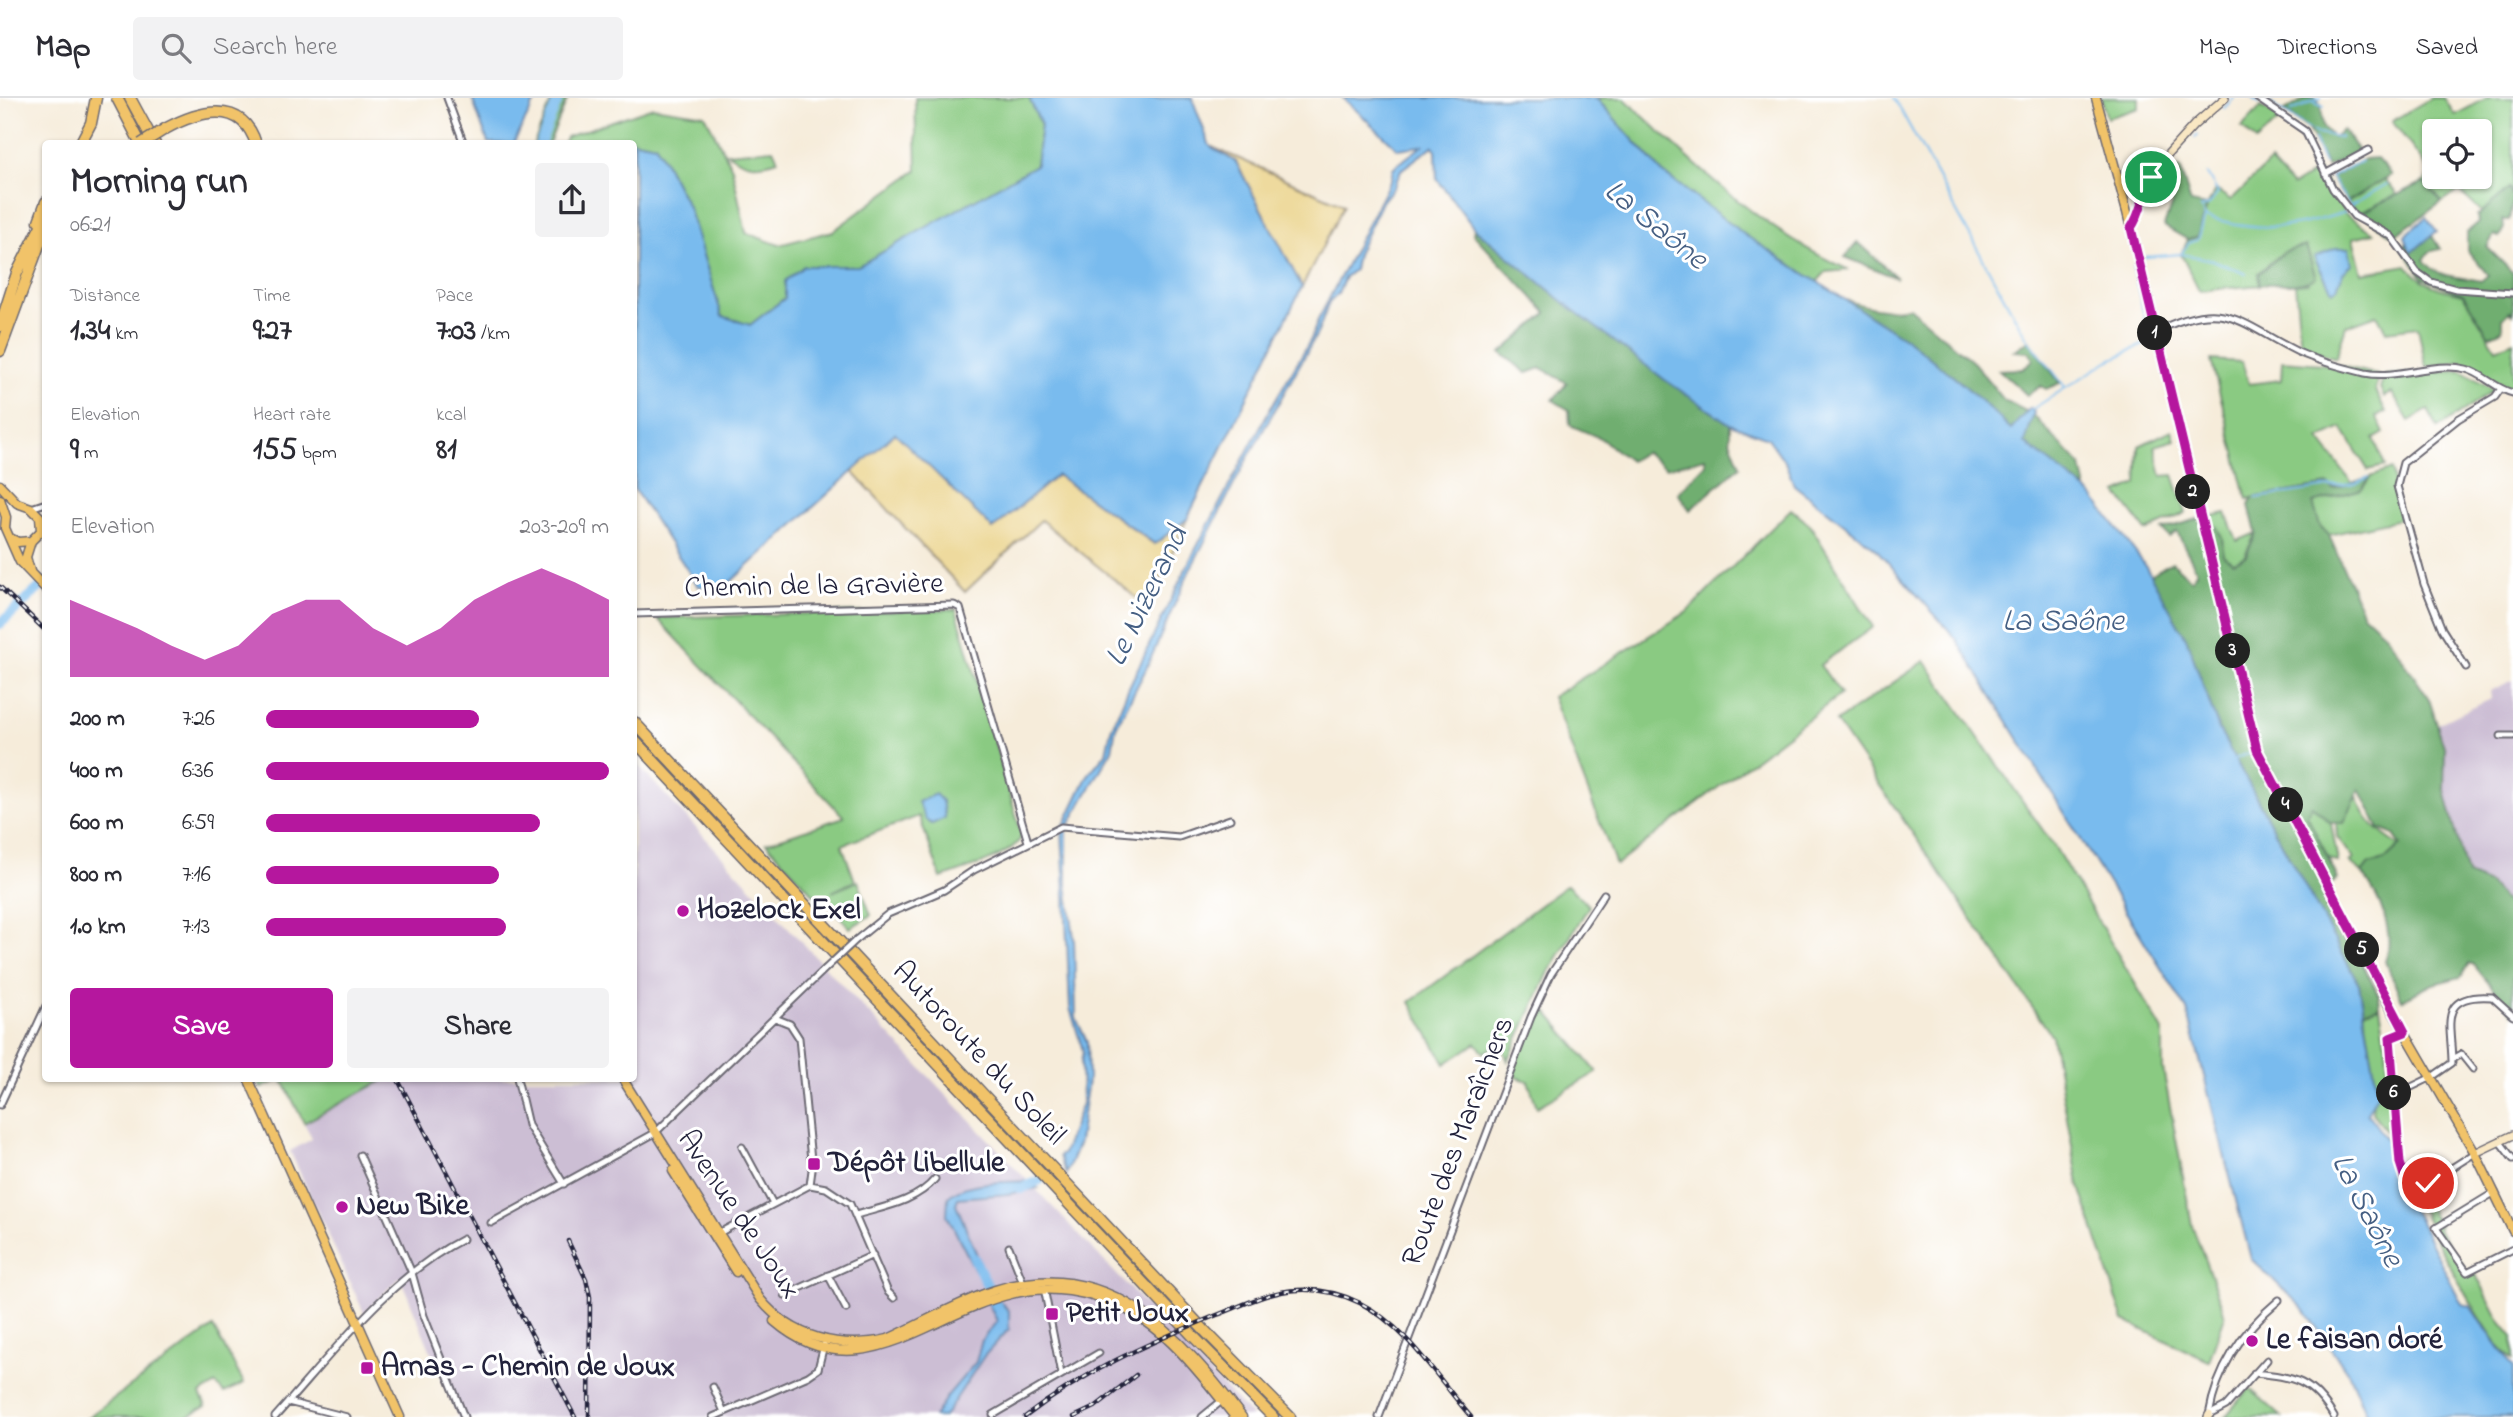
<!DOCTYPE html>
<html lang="en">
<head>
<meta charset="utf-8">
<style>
	body { margin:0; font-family:"Indie Flower",sans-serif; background:#f2f2f3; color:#2b2b33; height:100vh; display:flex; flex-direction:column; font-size:26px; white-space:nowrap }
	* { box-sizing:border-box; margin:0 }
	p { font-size:23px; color:#7c7c81 }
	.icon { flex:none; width:38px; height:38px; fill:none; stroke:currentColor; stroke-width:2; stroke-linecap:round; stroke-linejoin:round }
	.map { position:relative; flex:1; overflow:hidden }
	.side { position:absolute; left:42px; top:42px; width:595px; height:942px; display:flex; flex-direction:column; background:#fff; border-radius:7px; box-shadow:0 2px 5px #0004 }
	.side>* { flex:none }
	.buttons { position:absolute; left:2422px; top:21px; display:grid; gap:14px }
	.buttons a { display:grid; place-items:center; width:70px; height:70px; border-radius:7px; background:#fff; box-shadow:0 2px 5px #0004; font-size:35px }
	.pin { position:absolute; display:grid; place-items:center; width:60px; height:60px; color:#fff; margin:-30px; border:4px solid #fff; border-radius:50%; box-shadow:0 2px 7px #0007 }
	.km { position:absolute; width:35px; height:35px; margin:-18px; border-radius:50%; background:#222; color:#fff; font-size:19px; line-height:35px; text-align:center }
	.round { display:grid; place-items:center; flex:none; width:74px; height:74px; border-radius:7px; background:#f2f2f3 }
	.summary { display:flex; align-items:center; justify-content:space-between; height:119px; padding:0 28px }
	h1 { font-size:38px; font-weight:700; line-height:52px }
	.metrics { display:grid; grid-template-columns:repeat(3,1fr); gap:10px; height:119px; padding:7px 28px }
	.metrics div { display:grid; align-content:center }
	.metrics b { font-size:30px; font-weight:700 }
	.metrics small { font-size:19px; font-weight:400 }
	.metrics p { font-size:19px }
	.chart { height:196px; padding:14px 28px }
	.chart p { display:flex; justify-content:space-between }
	.chart svg { width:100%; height:126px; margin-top:7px; fill:#b5179e; opacity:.7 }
	.button { display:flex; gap:14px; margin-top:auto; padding:14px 28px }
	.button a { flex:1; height:80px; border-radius:7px; background:#b5179e; color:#fff; font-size:28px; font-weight:700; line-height:80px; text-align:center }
	.button a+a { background:#f2f2f3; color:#2b2b33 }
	ul { padding:0 28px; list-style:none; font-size:23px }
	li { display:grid; grid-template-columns:112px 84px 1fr; align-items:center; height:52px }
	li i { height:18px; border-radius:9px; background:#b5179e }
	header { display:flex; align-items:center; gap:42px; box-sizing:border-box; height:98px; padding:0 35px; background:#fff; border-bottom:2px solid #e1e1e2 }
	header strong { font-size:33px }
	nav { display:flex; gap:38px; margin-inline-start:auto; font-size:24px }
	.search { width:490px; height:63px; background:#f2f2f3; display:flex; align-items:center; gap:18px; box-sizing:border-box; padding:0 24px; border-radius:7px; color:#7c7c81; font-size:26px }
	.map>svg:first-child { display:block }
</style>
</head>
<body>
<header>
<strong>Map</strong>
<div class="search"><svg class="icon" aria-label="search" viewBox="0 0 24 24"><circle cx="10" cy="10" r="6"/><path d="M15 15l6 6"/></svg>Search here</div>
<nav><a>Map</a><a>Directions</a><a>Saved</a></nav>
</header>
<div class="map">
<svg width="2513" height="1319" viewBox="0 0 2513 1319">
	<rect width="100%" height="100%" fill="#fff"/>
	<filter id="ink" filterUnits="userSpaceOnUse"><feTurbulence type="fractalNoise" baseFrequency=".0143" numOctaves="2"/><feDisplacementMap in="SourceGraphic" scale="14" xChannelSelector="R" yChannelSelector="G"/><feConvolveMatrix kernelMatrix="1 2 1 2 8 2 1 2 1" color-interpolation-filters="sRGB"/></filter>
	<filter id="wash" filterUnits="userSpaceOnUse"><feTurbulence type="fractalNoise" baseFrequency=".00686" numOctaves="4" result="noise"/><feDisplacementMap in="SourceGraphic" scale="28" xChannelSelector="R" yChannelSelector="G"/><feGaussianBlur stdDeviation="1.57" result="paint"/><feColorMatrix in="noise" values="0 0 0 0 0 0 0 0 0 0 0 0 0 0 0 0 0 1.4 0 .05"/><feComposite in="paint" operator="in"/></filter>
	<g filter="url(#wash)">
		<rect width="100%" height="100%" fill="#f6ecda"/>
		<!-- industrial -->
		<path fill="#ccbed4" d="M2513,582v230l-24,-26 -22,-9 -23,-88 1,-37 -8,-26 54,-25 -1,-8z
			M634,663l189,204 429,452h-794l-58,-140 -36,36 -74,-162 22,-12 -8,-16 78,-42 -1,-3h253z"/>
		<!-- green -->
		<path fill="#8aca82" stroke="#56765e" stroke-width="2" fill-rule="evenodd" d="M915,0h114l12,27 -5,40 -178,101h-54l-19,32 -35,27 -28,-9 -34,-109 -32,-62 -31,-6 -10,4 -52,1 3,-7 87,-30 52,8 27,53 14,65 33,12 54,-14 84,-61z
			M1596,0h28c68,64 138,134 225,172l-23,2 -10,11 -71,-48 -83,-63z
			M2101,0h38v10l-32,10z
			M2431,0h13l11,17 32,-17h26v97l-4,-6 -26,24 -24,-22 -17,11 -18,-20 8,-8 -40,-53zM2434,33h46v46h-46z
			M2261,9l21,11 -26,23 -14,-14z
			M773,51l5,11c-21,7 -32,6 -51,-7z
			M2270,64l22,24 26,-16 28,44 28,19 -21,5 9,35 45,-8c14,19 33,25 56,29l33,55 17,-8v50l-52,-29 -35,5 -8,-40 -32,4 -9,-16 -31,11 -10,32 -35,-11 -6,-63 13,-1 -24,-31 -26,21 2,12 -61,6 -18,-37 7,-14 10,-3 9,-31 9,-16 15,10z
			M2385,81l12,16 -37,18 -13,-11z
			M2211,262l31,2 7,22 32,-4 1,-19 55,4 41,10 -3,15 11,22 -10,4 8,17 -10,6 11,27 -17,4 -26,-42 -23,11 33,44 -19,6 -4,-4 -82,14z
			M2462,273l32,19 -56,38 -10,-18 -19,11 -17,-28 -8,4 -4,-9 5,-13z
			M2172,332l3,10 -20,6 7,30 11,-1 13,38 -40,18 -29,-38 20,-9 2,-38z
			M2392,371l8,50 -71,16 -9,-9 -11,-22 53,-15 8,-12z
			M1791,411l19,16 63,102 -53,38 21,29 -225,171 -64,-168 135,-85z
			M2226,415l11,28 19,-8 -19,38 -14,-16 -1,-18 -18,-11v-8z
			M956,511l66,227c-10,21 -59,34 -81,42l-22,-62 -77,29 13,36 -23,11 26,-11 13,34 -21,13 -28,-32 -5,2 -51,-55 78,-26 -187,-199z
			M1925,563l131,188 107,182v38l29,156 33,90 -16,46 -85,-40 -45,-137 -27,-148 -216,-314z
			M2357,698c8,25 21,36 43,50l-15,14 -16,4 -7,9 -12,-11 4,-3 -17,-22 -1,-14 8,-1z
			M2311,706l20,19 7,39 -10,-4 -22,-43z
			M1567,787l22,21 -40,66 -41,89 -8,-19 -16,11 -8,-10 -31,21 -35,-62z
			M1542,908l55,66 -60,35 -9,-26 -18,-6z
			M2380,909l6,37 7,99 -3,1v-9l-18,-22 1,-13 5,-7 -14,-82z
			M257,980h124l1,3 -78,42 -22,-44 -21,9z
			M2421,1096l18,32 -2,2 30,43h7l25,49 14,17v23c-19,-10 -80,-123 -91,-149l-15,-7z
			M213,1229l31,56 -20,10 -8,-9 -16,10 6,12 -20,11h-98z
			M2249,1290l33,29h-57z"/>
		<!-- forest -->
		<path fill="#6fae70" stroke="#486856" stroke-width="2" d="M553,0h15l-19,45h-15z
			M2306,0h9l6,7 2,23 10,9 10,-7 15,21 -31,16 -19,-38 -23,-18z
			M2376,60l15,17 -44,27 -16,-24 33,-19z
			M2166,70h14l11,35 16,3 -9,31 -10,3 -24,-14 9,-26 -15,-20z
			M2424,84l18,20 -48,34 -34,-23z
			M2509,91l4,11 -4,20h-6l1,8 -5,9 -5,-2 -7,12 26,26v41l-3,-3 -8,8v11l-13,6 -26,-42 -40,-16 -21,-30 4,-4 6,9 19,-19 9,15 -11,3 -5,8c15,20 35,16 57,21l7,-6 -21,-25v-18l11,-9 -1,-7z
			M1474,130c83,69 167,136 256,196v16l10,26 -50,44 -12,-17 28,-29 -1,-6 -39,10 -21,-16 -15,9 -30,-23 -30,-13 -1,-15 -16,-10 14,-17 -26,-15 -14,5 -26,-20 46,-40 -74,-79z
			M1858,144l39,36 -52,-21z
			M2306,148l10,31c-16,12 -37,4 -56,8l-2,-11 26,-22z
			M1837,199c27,9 45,16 72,10l65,56 30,37 28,14 49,52 5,23 -47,-33 -73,-69 -57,-46z
			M2029,242l31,43 -14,6 -5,-3 -14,9 -28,-25 23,-1 11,-9 -4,-8 -15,-1z
			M2370,379l-8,12 -49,14 7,23 9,9 34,79 24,22 42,63 16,51 -1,37 23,88 22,9 24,26v103l-39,-48 -5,-2 -8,14 -28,7 -31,16 -17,-39c11,-27 -6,-66 -23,-88l7,-9 16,-4 16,-15 -7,-10 -15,-6 -19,-40 -16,34h-13l-20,-18 -4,10 31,64 -13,9 54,108 1,11 -16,4 -5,-27 -140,-254 -32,-90 -37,-65 22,-13 19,18 6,-9 -20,-39 -8,5 -7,-7 36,-11 7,7h11l6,11 1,18 10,7 13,-6 10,-23 -7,-28 3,-7 77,-13 4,4z"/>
		<!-- sand -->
		<path fill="#eeda9e" stroke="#887e6c" stroke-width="2" d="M1210,48l134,59 -42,82 -66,-125z
			M895,334l98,97 64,-54 97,69 33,-25 -39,88 -107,-87 -76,72 -113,-121z"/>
		<!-- water -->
		<path fill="#79bbee" stroke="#4e6e94" stroke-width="2" d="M472,0h65l-24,46 -25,-1z
			M1029,0h163l18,48 26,16 66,125 -115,232 -32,25 -98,-69 -64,54 -98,-96 -171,155 -26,-2 -64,-97v-345l-19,-1 10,-4 31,6 32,62 34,109 28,9 35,-27v-17l19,-15h54l178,-101 5,-40z
			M1343,0h253l66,74 83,63 164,106 57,46 45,42 19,-21 4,4 -9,31 66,51 54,71 42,75 32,90 140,254 19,109 -11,20 23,31 -3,1 9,48 20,21 46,90 8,2 43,61v50h-146l-18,-43 -47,-67 -51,-48 -64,-249 -232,-373 -80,-89 -81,-63 -9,-23 -17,-24 -38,-14 -65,-44 -93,-71 -98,-81 -37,-49 -1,-29 -3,-4 -32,24 -7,17 -12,15 -25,52 -3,16 -9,7 -7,17 -9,9 -11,29 -73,131 -57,111 -42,95 -30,58 -4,23 -43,75h-5l24,-50 18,-22 5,-23 18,-43 61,-127 76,-144 45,-77 7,-19 73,-141 2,-11 29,-22 -24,3z
			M2426,119l11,14 -26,22 -6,-17z
			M2335,150h14l3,16 -9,9 -6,15 -5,3 -18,-34z
			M935,696l7,7 3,17 -13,6 -6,-4 -8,-18z
			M1062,731l5,1v54l7,54 2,80 11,24 1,38 -9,62 -13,32 -7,-18 4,-2 19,-51 -1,-40 2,-12 -13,-43z
			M1025,1083l13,7 -29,6 -51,4 -2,6 26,63 -7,3 -28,-55 1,-18c18,-17 53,-14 77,-16z
			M997,1200l12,13v18l-25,27 -40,61h-10l13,-21 29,-34 6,-22 15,-19 -9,-18z"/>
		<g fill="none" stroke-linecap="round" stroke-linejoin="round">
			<!-- stream -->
			<path stroke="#79bbee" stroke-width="2" d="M1894,0l131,237 41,53
				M2253,0l6,5
				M2313,4l11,5
				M2270,5l47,31 23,3
				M2224,10l10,-10
				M2292,13l29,-13
				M2195,40l2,-3
				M2314,41l10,25
				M2351,107l36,-21
				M2353,113l-22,-34 30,-16
				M2205,119c55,15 87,13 140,-5
				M2181,156l32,6 33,14
				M2145,159l36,-3 8,-11 9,-3 7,-23 -4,-9 8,-3 9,-12 -11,-19
				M2133,168l15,69
				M2031,312l77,-49 37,-17
				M2256,400l100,-15 13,-6
				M2235,661l17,-8"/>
			<!-- river -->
			<path stroke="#79bbee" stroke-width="10" d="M540,46l19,-46
				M0,526l46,-42
				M1021,1091l19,-9
				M974,1160l24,50"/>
		</g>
	</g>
	<g filter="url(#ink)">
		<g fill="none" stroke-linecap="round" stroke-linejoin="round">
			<defs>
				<path id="street" d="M447,0l17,46
					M2257,0l48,33 28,58 21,27 37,20 26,36 14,10 25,7 57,4
					M2325,76l44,-24
					M2155,234c70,-36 84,-9 143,20 20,9 46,16 67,21 33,7 68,-12 101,-4 17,4 29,20 47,24
					M31,410l15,-5
					M634,516l320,-9 6,3 68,234
					M2466,569l-24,-38 -18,-45 -27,-98 6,-23 55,-44 37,-22 5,-7
					M2501,638h12
					M856,842l32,-26 56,-24 30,-20 87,-43 118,10 51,-18
					M775,920l15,6 9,14 13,132 -2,15
					M2405,934l-15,6 8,112 8,32 22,1 47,-30
					M2452,961l9,-5 12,15
					M517,980l11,47 36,59
					M2395,997l37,-18 20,-14c0,-37 -16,-70 40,-66l21,19
					M0,1007l46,-99
					M2500,1044l13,17
					M742,1049l31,57
					M360,1057l52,118 12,43 40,101
					M2495,1094l-59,36 31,44 46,-23
					M856,1117c27,-8 60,-13 79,-36
					M491,1125l164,-90 170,-164
					M717,1136l93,-49 16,3 24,16 38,88 6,6
					M1009,1149l15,38
					M828,1177l18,34
					M1044,1190l17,86
					M785,1197l88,-40
					M2254,1275c41,4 58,7 80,44
					M713,1289l11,25
					M288,1304l59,15
					M993,1317l106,-62
					M2209,1317c8,-47 34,-85 70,-115
					M2209,1317l17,-9 41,-46
					M275,1319c55,-61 115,-141 188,-178
					M713,1319l95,-41 10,-7 6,-24
					M1202,1319l22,-18
					M1379,1319l152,-400 20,-43 53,-80"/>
				<path id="secondary" d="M2131,130l27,-63 36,-40 31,-27
					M2475,1055l38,-18
					M2208,1319l1,-2"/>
				<path id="primary" d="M2096,0l31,114 130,538 132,255 86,148 38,78
					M0,387l17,18 14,5 9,9 1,14 -10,10 -13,1 -8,-4
					M0,401l6,18 -1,11 15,34 26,27
					M30,473l-4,-14 5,-16
					M248,980l152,339
					M622,980l138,221c32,39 80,51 128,40 35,-16 70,-37 107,-49 113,-36 186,46 247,127
					M673,1073l63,101
					M774,1223c83,72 154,-7 237,-27 39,-10 79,-3 114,15 44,21 80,71 110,108"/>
				<path id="highway" d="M117,0l24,46
					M130,0l25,46
					M165,31c33,-18 77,-31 91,15
					M80,46l11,-21 5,-25
					M39,123l7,-19
					M0,228l17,-53 29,-57
					M0,253l46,-125
					M634,624l570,608 86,87
					M634,642l559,596 80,81"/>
			</defs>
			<!-- street casing -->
			<use href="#street" stroke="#6c6973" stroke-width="9"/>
			<!-- secondary casing -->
			<use href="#secondary" stroke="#6c6973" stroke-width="10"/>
			<!-- primary casing -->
			<use href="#primary" stroke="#6c6973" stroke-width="11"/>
			<!-- highway casing -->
			<use href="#highway" stroke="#6c6973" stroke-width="13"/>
			<!-- street -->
			<use href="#street" stroke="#fff" stroke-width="5"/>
			<!-- secondary -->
			<use href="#secondary" stroke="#f9e7c3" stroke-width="7"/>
			<!-- primary -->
			<use href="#primary" stroke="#f1c369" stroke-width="8"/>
			<!-- highway -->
			<use href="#highway" stroke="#f1c369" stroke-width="10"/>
			<defs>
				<path id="rail" d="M0,489l46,44
					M397,980l178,339
					M568,1143l18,38 4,18 -1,120
					M1025,1319c59,-46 124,-74 192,-102 26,-10 53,-24 81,-25 21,-1 44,4 62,13 46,23 78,76 111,114
					M1074,1319l21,-10 41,-32"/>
			</defs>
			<!-- rail casing -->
			<use href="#rail" stroke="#22223b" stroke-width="4.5"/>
			<!-- rail -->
			<use href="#rail" stroke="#fff" stroke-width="2" stroke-dasharray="5" stroke-linecap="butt"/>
			<defs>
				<path id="street-bridge" d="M825,871l31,-29"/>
				<path id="highway-bridge" d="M141,46l24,-15"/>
			</defs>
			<!-- street-bridge casing -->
			<use href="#street-bridge" stroke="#6c6973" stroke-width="9" stroke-linecap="butt"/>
			<!-- highway-bridge casing -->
			<use href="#highway-bridge" stroke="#6c6973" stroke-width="13" stroke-linecap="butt"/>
			<!-- street-bridge -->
			<use href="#street-bridge" stroke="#fff" stroke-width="5"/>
			<!-- highway-bridge -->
			<use href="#highway-bridge" stroke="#f1c369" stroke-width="10"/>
		</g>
	</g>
	<g fill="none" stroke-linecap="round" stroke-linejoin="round" filter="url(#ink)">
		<defs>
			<path id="route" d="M2151,79c-8,17 -10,37 -20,51l126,522 148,282 -15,6 10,125 6,19 22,1"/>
		</defs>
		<!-- route casing -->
		<use href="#route" stroke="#fff" stroke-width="14"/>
		<!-- route -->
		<use href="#route" stroke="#b5179e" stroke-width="9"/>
	</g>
	<!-- markers -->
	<g fill="#b5179e" stroke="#fff" stroke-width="2.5">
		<circle cx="683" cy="813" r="7"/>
		<rect x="807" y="1059" width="14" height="14" rx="3.5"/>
		<circle cx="342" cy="1109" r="7"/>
		<rect x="1045" y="1209" width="14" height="14" rx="3.5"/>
		<circle cx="2252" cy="1243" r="7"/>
		<rect x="360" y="1263" width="14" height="14" rx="3.5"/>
	</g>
	<g text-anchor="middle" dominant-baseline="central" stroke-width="6" stroke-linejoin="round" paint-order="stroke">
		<!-- street labels -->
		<g font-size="30" fill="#22223b" stroke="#fff">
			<text transform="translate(814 489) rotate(-1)">Chemin de la Gravière</text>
			<text transform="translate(978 956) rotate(47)">Autoroute du Soleil</text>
			<text transform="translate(1459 1044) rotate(-69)">Route des Maraîchers</text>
			<text transform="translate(738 1117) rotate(56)">Avenue de Joux</text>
		</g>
		<!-- poi labels -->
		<g font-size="30" font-weight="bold" fill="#22223b" stroke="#fff" text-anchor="start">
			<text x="697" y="813">Hozelock Exel</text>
			<text x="828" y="1066">Dépôt Libellule</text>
			<text x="356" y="1109">New Bike</text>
			<text x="1066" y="1216">Petit Joux</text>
			<text x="2266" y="1243">Le faisan doré</text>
			<text x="381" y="1270">Arnas - Chemin de Joux</text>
		</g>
		<!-- water labels -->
		<g font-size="32" font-style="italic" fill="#455f83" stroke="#fff">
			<text transform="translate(1655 128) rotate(39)">La Saône</text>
			<text transform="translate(1148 499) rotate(-64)">Le Nizerand</text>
			<text x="2063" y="524">La Saône</text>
			<text transform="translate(2366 1113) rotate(63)">La Saône</text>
		</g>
	</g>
</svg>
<div class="buttons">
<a><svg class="icon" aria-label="locate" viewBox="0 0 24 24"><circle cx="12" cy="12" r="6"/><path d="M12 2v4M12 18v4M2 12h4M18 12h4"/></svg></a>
</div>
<div class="pin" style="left:2151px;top:79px;background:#1e9e55"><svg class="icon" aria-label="arrive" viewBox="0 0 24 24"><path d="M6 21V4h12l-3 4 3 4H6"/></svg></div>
<div class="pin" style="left:2428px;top:1085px;background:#d93025"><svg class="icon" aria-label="check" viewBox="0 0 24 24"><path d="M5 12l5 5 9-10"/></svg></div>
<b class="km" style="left:2155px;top:235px">1</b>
<b class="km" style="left:2193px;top:394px">2</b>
<b class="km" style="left:2233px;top:553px">3</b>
<b class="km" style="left:2286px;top:707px">4</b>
<b class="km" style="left:2362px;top:852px">5</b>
<b class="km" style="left:2394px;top:995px">6</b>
<section class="side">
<div class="summary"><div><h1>Morning run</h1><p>06:21</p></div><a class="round"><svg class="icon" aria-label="share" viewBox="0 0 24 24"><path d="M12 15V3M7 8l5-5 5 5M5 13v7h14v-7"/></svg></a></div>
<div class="metrics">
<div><p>Distance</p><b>1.34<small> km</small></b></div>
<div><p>Time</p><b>9:27</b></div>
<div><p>Pace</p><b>7:03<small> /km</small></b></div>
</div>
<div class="metrics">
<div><p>Elevation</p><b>9<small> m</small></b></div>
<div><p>Heart rate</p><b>155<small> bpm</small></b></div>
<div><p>kcal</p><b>81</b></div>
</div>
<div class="chart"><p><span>Elevation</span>203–209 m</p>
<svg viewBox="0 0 160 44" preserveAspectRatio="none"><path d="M0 44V17L10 22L20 27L30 33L40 38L50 33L60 22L70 17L80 17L90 27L100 33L110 27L120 17L130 11L140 6L150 11L160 17V44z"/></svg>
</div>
<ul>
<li><b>200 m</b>7:26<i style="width:62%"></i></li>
<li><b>400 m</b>6:36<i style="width:100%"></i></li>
<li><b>600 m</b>6:59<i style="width:80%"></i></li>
<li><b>800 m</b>7:16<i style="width:68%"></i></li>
<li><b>1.0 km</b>7:13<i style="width:70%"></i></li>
</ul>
<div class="button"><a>Save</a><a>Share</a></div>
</section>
</div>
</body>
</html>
